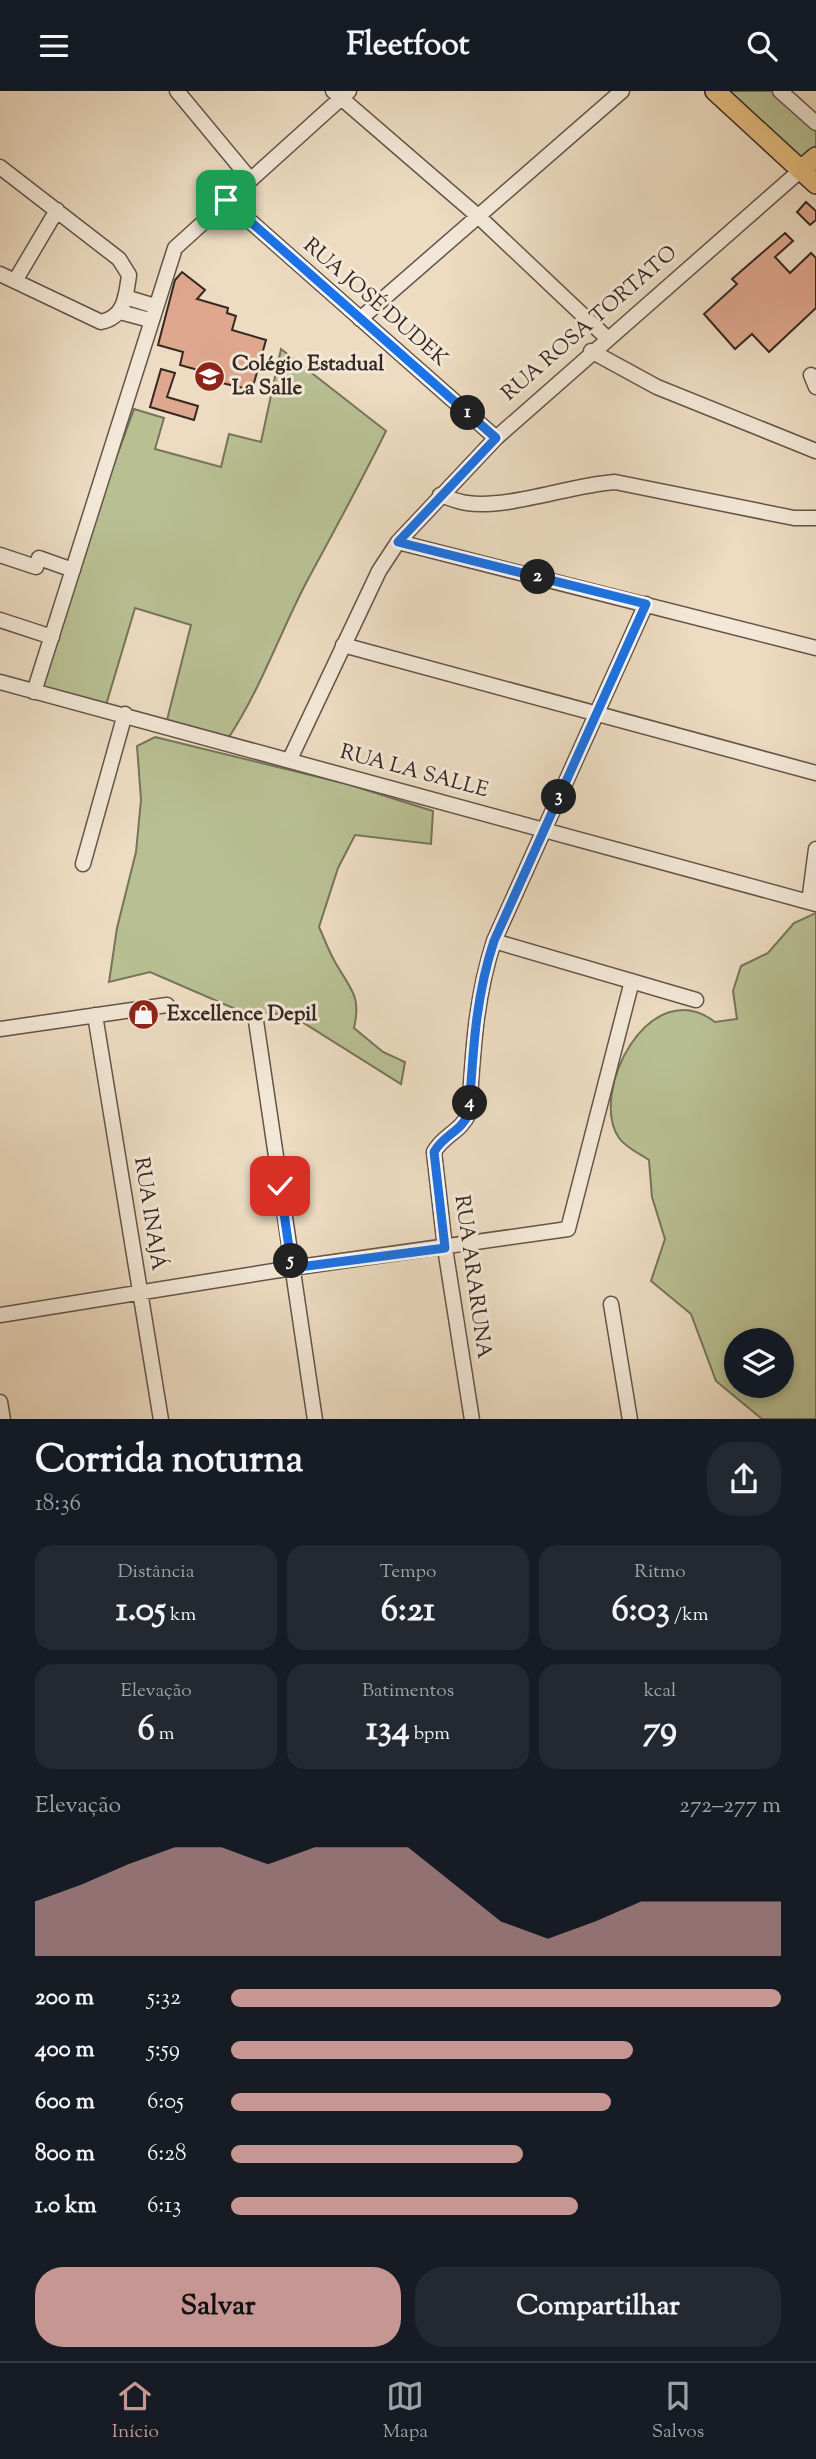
<!DOCTYPE html>
<html lang="pt">
<head>
<meta charset="utf-8">
<style>
	body { margin:0; font-family:"Sorts Mill Goudy",serif; background:#242831; color:#f1f3f6; height:100vh; display:flex; flex-direction:column; font-size:26px; white-space:nowrap }
	* { box-sizing:border-box; margin:0 }
	p { font-size:23px; color:#9ea1a6 }
	.icon { flex:none; width:38px; height:38px; fill:none; stroke:currentColor; stroke-width:2; stroke-linecap:round; stroke-linejoin:round }
	.map { position:relative; height:1328px; overflow:hidden }
	.drawer { display:flex; flex-direction:column; background:#171b24; flex:1 }
	.drawer>* { flex:none }
	.tools { position:absolute; left:724px; top:1237px; display:grid; gap:14px }
	.tools a { display:grid; place-items:center; width:70px; height:70px; border-radius:50%; background:#171b24; box-shadow:0 4px 10px #0003; font-size:35px }
	.pin { position:absolute; display:grid; place-items:center; width:60px; height:60px; color:#fff; margin:-30px; border-radius:14px; box-shadow:0 4px 10px #0006 }
	.km { position:absolute; width:35px; height:35px; margin:-18px; border-radius:50%; background:#222; color:#fff; font-size:19px; line-height:35px; text-align:center }
	.round { display:grid; place-items:center; flex:none; width:74px; height:74px; border-radius:28px; background:#242831 }
	.head { display:flex; align-items:center; justify-content:space-between; height:119px; padding:0 35px }
	h1 { font-size:38px; font-weight:700; line-height:52px }
	.metrics { display:grid; grid-template-columns:repeat(3,1fr); gap:10px; height:119px; padding:7px 35px }
	.metrics div { display:grid; align-content:center; border-radius:18px; background:#242831; text-align:center }
	.metrics b { font-size:35px; font-weight:700 }
	.metrics small { font-size:19px; font-weight:400 }
	.metrics p { font-size:19px }
	.chart { height:196px; padding:14px 35px }
	.chart p { display:flex; justify-content:space-between }
	.chart svg { width:100%; height:126px; margin-top:7px; fill:#c59692; opacity:.7 }
	.cta { display:flex; gap:14px; margin-top:auto; padding:14px 35px }
	.cta a { flex:1; height:80px; border-radius:28px; background:#c59692; color:#111; font-size:28px; font-weight:700; line-height:80px; text-align:center }
	.cta a+a { background:#242831; color:#f1f3f6 }
	ul { padding:0 35px; list-style:none; font-size:23px }
	li { display:grid; grid-template-columns:112px 84px 1fr; align-items:center; height:52px }
	li i { height:18px; border-radius:9px; background:#c59692 }
	header { display:flex; justify-content:space-between; align-items:center; height:91px; padding:0 35px; background:#171b24; font-size:32px; font-weight:700 }
	.menu { display:flex; justify-content:space-around; align-items:center; height:98px; border-top:2px solid #363941; background:#171b24; font-size:19px; color:#9ea1a6 }
	.menu a { display:grid; justify-items:center; gap:4px }
	.menu .active { color:#c59692 }
	.map>svg:first-child { display:block }
</style>
</head>
<body>
<header><svg class="icon" aria-label="menu" viewBox="0 0 24 24"><path d="M4 6h16M4 12h16M4 18h16"/></svg>Fleetfoot<svg class="icon" aria-label="search" viewBox="0 0 24 24"><circle cx="10" cy="10" r="6"/><path d="M15 15l6 6"/></svg></header>
<div class="map">
<svg width="816" height="1329" viewBox="0 0 816 1329">
	<rect width="100%" height="100%" fill="#eddcc2"/>
	<filter id="stains"><feTurbulence type="fractalNoise" baseFrequency=".00286" numOctaves="4"/><feColorMatrix values="0 0 0 0 .2 0 0 0 0 .09 0 0 0 0 .02 0 0 0 .5 -.17"/></filter>
	<radialGradient id="worn" r=".72"><stop offset=".6" stop-color="#630" stop-opacity="0"/><stop offset="1" stop-color="#630" stop-opacity=".3"/></radialGradient>
	<!-- green -->
	<path fill="#b8c093" stroke="#76745a" stroke-width="2" fill-rule="evenodd" d="M727,0h46l43,39v17l-14,12z
		M281,258l105,82c-25,51 -53,102 -80,152 -27,52 -45,105 -77,154l-62,-17 24,-95 -56,-17 -29,97 -64,-19 50,-162 42,-115 30,9 -9,31 66,18 8,-33 32,8z
		M155,646l192,47 86,27 -2,33 -76,-9 -17,33 -19,59c6,13 11,28 19,40 14,24 23,30 16,61l29,24 22,10 -4,22 -110,-69 -51,-4 -90,-39 -41,10 8,-54 19,-76 5,-52 -4,-54z
		M816,822v506h-54l-46,-38 -25,-67 -40,-33 14,-42 -13,-42 -3,-37c-9,-6 -24,-13 -30,-22 -31,-46 31,-166 96,-116l22,-3 -4,-28 8,-25 27,-13 26,-30zM737,1250h45v45h-45z"/>
	<!-- building -->
	<path fill="#dfa78e" stroke="#352722" stroke-width="2" d="M806,111l10,9v9l-6,5 -13,-13z
		M785,142l8,8 -18,16 15,16 21,-20 5,5v50l-47,44 -17,-18 -17,15 -31,-35 33,-30 -5,-5z
		M182,181l23,18 -8,9 31,9 -1,5 9,3 -4,14 34,10 -14,50 -56,-13 2,-7 -18,-5 3,-13 -25,-7 17,-65z
		M161,278l14,4 -8,24 31,9 -4,14 -44,-13z"/>
	<g fill="none" stroke-linecap="round" stroke-linejoin="round">
		<defs>
			<path id="minor" d="M177,0l73,88
				M333,0l146,126 128,121
				M780,0l36,32
				M0,76l119,92 10,16c-3,21 -4,42 -28,47l-101,-48
				M226,109l270,238
				M15,190l42,-71
				M125,206l30,9
				M120,221l30,8
				M360,228l262,-228
				M591,260l66,36 159,64
				M811,284l5,12
				M440,404c9,3 18,7 27,8 42,6 103,-18 148,-21l179,36h22
				M398,451l418,106
				M0,464l36,12 3,-9 34,12
				M0,529l52,17
				M343,554l473,128
				M0,591l816,222
				M34,601l141,-444 174,-157
				M290,668l89,-188 19,-29 98,-104 306,-269
				M83,773l42,-150
				M809,811l7,-53
				M494,850l202,59
				M95,924l66,405
				M256,930l59,399
				M0,938l167,-24
				M611,1213l19,116
				M0,1224l292,-47 276,-39 64,-248
				M0,1311l3,18
				M472,1329l-27,-172 -11,-96c9,-17 27,-20 35,-39 4,-60 6,-113 25,-172l152,-337"/>
			<path id="major" d="M715,0l101,93
				M802,78l14,-12"/>
		</defs>
		<!-- minor casing -->
		<use href="#minor" stroke="#63544a" stroke-width="17"/>
		<!-- major casing -->
		<use href="#major" stroke="#352722" stroke-width="22"/>
		<!-- minor -->
		<use href="#minor" stroke="#f3e8d7" stroke-width="14"/>
		<!-- major -->
		<use href="#major" stroke="#e6be81" stroke-width="19"/>
	</g>
	<g fill="none" stroke-linecap="round" stroke-linejoin="round">
		<defs>
			<path id="route" d="M226,109l270,238 -98,104 248,62 -152,337c-19,57 -21,113 -25,172 -8,19 -26,22 -35,39l11,96 -153,20 -12,-82"/>
		</defs>
		<!-- route casing -->
		<use href="#route" stroke="#fff" stroke-width="14"/>
		<!-- route -->
		<use href="#route" stroke="#1a73e8" stroke-width="9"/>
	</g>
	<!-- icons -->
	<defs>
		<symbol id="school-disc" viewBox="-11 -11 22 22"><circle r="9.5" fill="#8f2418" stroke="#f3e8d7"/><path d="M0-5L7-2L0 1L-7-2ZM-4 1L0 2.5L4 1V4Q0 6-4 4Z" fill="#fff"/></symbol>
		<symbol id="shop-disc" viewBox="-11 -11 22 22"><circle r="9.5" fill="#8f2418" stroke="#f3e8d7"/><path d="M-5-2.5h2.3a2.7 3.5 0 0 1 5.4 0H5L5.5 6h-11ZM-1.5-2.5h3a1.5 2.3 0 0 0-3 0Z" fill="#fff"/></symbol>
	</defs>
	<g fill-rule="evenodd">
		<use href="#school-disc" x="192" y="268" width="35" height="35"/>
		<use href="#shop-disc" x="126" y="906" width="35" height="35"/>
	</g>
	<g text-anchor="middle" dominant-baseline="central" stroke-width="6" stroke-linejoin="round" paint-order="stroke">
		<!-- street labels -->
		<g font-size="21" fill="#352722" stroke="#f3e8d7">
			<text transform="translate(375 212) rotate(41)">RUA JOSÉ DUDEK</text>
			<text transform="translate(590 233) rotate(-41)">RUA ROSA TORTATO</text>
			<text transform="translate(414 681) rotate(15)">RUA LA SALLE</text>
			<text transform="translate(149 1123) rotate(81)">RUA INAJÁ</text>
			<text transform="translate(472 1186) rotate(82)">RUA ARARUNA</text>
		</g>
		<!-- poi labels -->
		<g font-size="21" font-weight="bold" fill="#352722" stroke="#f3e8d7" text-anchor="start">
			<text x="232" y="274">Colégio Estadual<tspan x="232" dy="24">La Salle</tspan></text>
			<text x="167" y="924">Excellence Depil</text>
		</g>
	</g>
	<rect width="100%" height="100%" filter="url(#stains)"/>
	<rect width="100%" height="100%" fill="url(#worn)"/>
</svg>
<div class="tools">
<a><svg class="icon" aria-label="layers" viewBox="0 0 24 24"><path d="M12 4l9 5-9 5-9-5zM3 14l9 5 9-5"/></svg></a>
</div>
<div class="pin" style="left:226px;top:109px;background:#1e9e55"><svg class="icon" aria-label="arrive" viewBox="0 0 24 24"><path d="M6 21V4h12l-3 4 3 4H6"/></svg></div>
<div class="pin" style="left:280px;top:1095px;background:#d93025"><svg class="icon" aria-label="check" viewBox="0 0 24 24"><path d="M5 12l5 5 9-10"/></svg></div>
<b class="km" style="left:468px;top:322px">1</b>
<b class="km" style="left:538px;top:486px">2</b>
<b class="km" style="left:559px;top:706px">3</b>
<b class="km" style="left:470px;top:1012px">4</b>
<b class="km" style="left:291px;top:1170px">5</b>
</div>
<section class="drawer">
<div class="head"><div><h1>Corrida noturna</h1><p>18:36</p></div><a class="round"><svg class="icon" aria-label="share" viewBox="0 0 24 24"><path d="M12 15V3M7 8l5-5 5 5M5 13v7h14v-7"/></svg></a></div>
<div class="metrics">
<div><p>Distância</p><b>1.05<small> km</small></b></div>
<div><p>Tempo</p><b>6:21</b></div>
<div><p>Ritmo</p><b>6:03<small> /km</small></b></div>
</div>
<div class="metrics">
<div><p>Elevação</p><b>6<small> m</small></b></div>
<div><p>Batimentos</p><b>134<small> bpm</small></b></div>
<div><p>kcal</p><b>79</b></div>
</div>
<div class="chart"><p><span>Elevação</span>272–277 m</p>
<svg viewBox="0 0 160 44" preserveAspectRatio="none"><path d="M0 44V25L10 19L20 12L30 6L40 6L50 12L60 6L70 6L80 6L90 19L100 32L110 38L120 32L130 25L140 25L150 25L160 25V44z"/></svg>
</div>
<ul>
<li><b>200 m</b>5:32<i style="width:100%"></i></li>
<li><b>400 m</b>5:59<i style="width:73%"></i></li>
<li><b>600 m</b>6:05<i style="width:69%"></i></li>
<li><b>800 m</b>6:28<i style="width:53%"></i></li>
<li><b>1.0 km</b>6:13<i style="width:63%"></i></li>
</ul>
<div class="cta"><a>Salvar</a><a>Compartilhar</a></div>
</section>
<nav class="menu">
<a class="active"><svg class="icon" aria-label="home" viewBox="0 0 24 24"><path d="M3 11l9-7 9 7M6 9v11h12V9"/></svg>Início</a>
<a><svg class="icon" aria-label="map" viewBox="0 0 24 24"><path d="M3 6l6-2 6 2 6-2v14l-6 2-6-2-6 2zM9 4v14M15 6v14"/></svg>Mapa</a>
<a><svg class="icon" aria-label="saved" viewBox="0 0 24 24"><path d="M7 4h10v16l-5-4-5 4z"/></svg>Salvos</a>
</nav>
</body>
</html>
